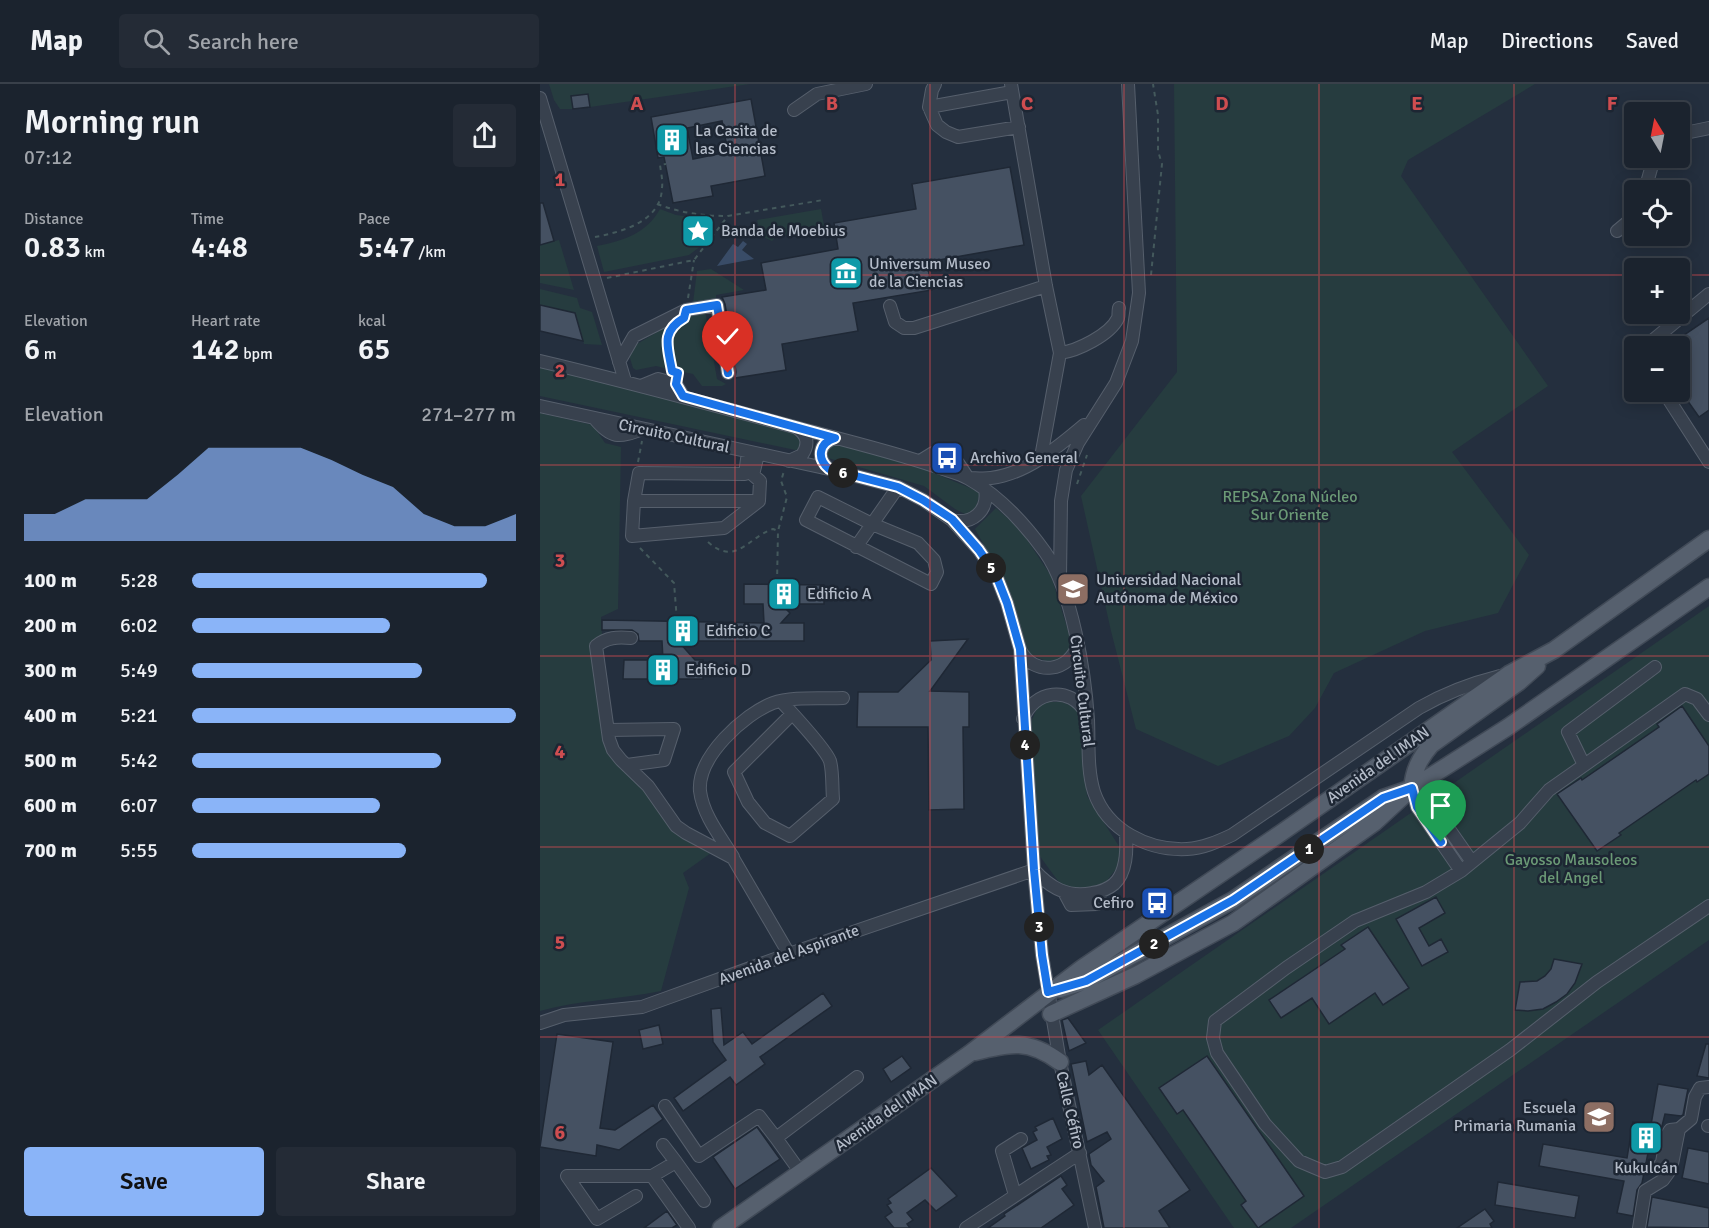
<!DOCTYPE html>
<html lang="en">
<head>
<meta charset="utf-8">
<style>
	body { margin:0; font-family:Signika,sans-serif; background:#242b36; color:#f1f3f6; height:100vh; display:flex; flex-direction:column; font-size:22px; white-space:nowrap }
	* { box-sizing:border-box; margin:0 }
	p { font-size:20px; color:#a0a4aa }
	.icon { flex:none; width:33px; height:33px; fill:none; stroke:currentColor; stroke-width:2; stroke-linecap:round; stroke-linejoin:round }
	.map { position:relative; flex:1; overflow:hidden }
	.side { display:flex; flex-direction:column; background:#1b232e; width:540px }
	.side>* { flex:none }
	.needle { width:39px; rotate:350deg }
	.controls { position:absolute; left:1084px; top:18px; display:grid; gap:12px }
	.controls a { display:grid; place-items:center; width:66px; height:66px; border-radius:6px; background:#1b232e; box-shadow:0 3px 15px #0003,0 0 0 2px #39404a; font-size:30px }
	.pin { position:absolute; display:grid; place-items:center; width:51px; height:51px; color:#fff; margin:-62px -26px; border-radius:50% 50% 50% 0; rotate:-45deg; box-shadow:0 0 6px #0007 }
	.pin .icon { rotate:45deg }
	.km { position:absolute; width:30px; height:30px; margin:-15px; border-radius:50%; background:#222; color:#fff; font-size:16px; line-height:30px; text-align:center }
	.round { display:grid; place-items:center; flex:none; width:63px; height:63px; border-radius:6px; background:#242b36 }
	.summary { display:flex; align-items:center; justify-content:space-between; height:102px; padding:0 24px }
	h1 { font-size:33px; font-weight:600; line-height:45px }
	.figures { display:grid; grid-template-columns:repeat(3,1fr); gap:9px; height:102px; padding:6px 24px }
	.figures div { display:grid; align-content:center }
	.figures b { font-size:30px; font-weight:600 }
	.figures small { font-size:16px; font-weight:400 }
	.figures p { font-size:16px }
	.chart { height:168px; padding:12px 24px }
	.chart p { display:flex; justify-content:space-between }
	.chart svg { width:100%; height:108px; margin-top:6px; fill:#8ab4f8; opacity:.7 }
	.button { display:flex; gap:12px; margin-top:auto; padding:12px 24px }
	.button a { flex:1; height:69px; border-radius:6px; background:#8ab4f8; color:#111; font-size:24px; font-weight:600; line-height:69px; text-align:center }
	.button a+a { background:#242b36; color:#f1f3f6 }
	ul { padding:0 24px; list-style:none; font-size:20px }
	li { display:grid; grid-template-columns:96px 72px 1fr; align-items:center; height:45px }
	li i { height:15px; border-radius:8px; background:#8ab4f8 }
	header { display:flex; align-items:center; gap:36px; box-sizing:border-box; height:84px; padding:0 30px; background:#1b232e; border-bottom:2px solid #39404a }
	header strong { font-size:28px }
	nav { display:flex; gap:33px; margin-inline-start:auto; font-size:21px }
	.search { width:420px; height:54px; background:#242b36; display:flex; align-items:center; gap:15px; box-sizing:border-box; padding:0 21px; border-radius:6px; color:#a0a4aa; font-size:22px }
	main { display:flex; flex:1; min-height:0 }
	.map>svg:first-child { display:block }
</style>
</head>
<body>
<header>
<strong>Map</strong>
<div class="search"><svg class="icon" aria-label="search" viewBox="0 0 24 24"><circle cx="10" cy="10" r="6"/><path d="M15 15l6 6"/></svg>Search here</div>
<nav><a>Map</a><a>Directions</a><a>Saved</a></nav>
</header>
<main>
<section class="side">
<div class="summary"><div><h1>Morning run</h1><p>07:12</p></div><a class="round"><svg class="icon" aria-label="share" viewBox="0 0 24 24"><path d="M12 15V3M7 8l5-5 5 5M5 13v7h14v-7"/></svg></a></div>
<div class="figures">
<div><p>Distance</p><b>0.83<small> km</small></b></div>
<div><p>Time</p><b>4:48</b></div>
<div><p>Pace</p><b>5:47<small> /km</small></b></div>
</div>
<div class="figures">
<div><p>Elevation</p><b>6<small> m</small></b></div>
<div><p>Heart rate</p><b>142<small> bpm</small></b></div>
<div><p>kcal</p><b>65</b></div>
</div>
<div class="chart"><p><span>Elevation</span>271–277 m</p>
<svg viewBox="0 0 160 44" preserveAspectRatio="none"><path d="M0 44V33L10 33L20 27L30 27L40 27L50 17L60 6L70 6L80 6L90 6L100 11L110 17L120 22L130 33L140 38L150 38L160 33V44z"/></svg>
</div>
<ul>
<li><b>100 m</b>5:28<i style="width:91%"></i></li>
<li><b>200 m</b>6:02<i style="width:61%"></i></li>
<li><b>300 m</b>5:49<i style="width:71%"></i></li>
<li><b>400 m</b>5:21<i style="width:100%"></i></li>
<li><b>500 m</b>5:42<i style="width:77%"></i></li>
<li><b>600 m</b>6:07<i style="width:58%"></i></li>
<li><b>700 m</b>5:55<i style="width:66%"></i></li>
</ul>
<div class="button"><a>Save</a><a>Share</a></div>
</section>
<div class="map">
<svg width="1169" height="1144" viewBox="0 0 1169 1144">
	<rect width="100%" height="100%" fill="#242f3e"/>
	<!-- green -->
	<path fill="#263c3f" d="M9,0h201l-160,23 -2,-13 -17,2 2,13h-13l-6,-9z
		M634,0h361l-127,76 -7,16 147,210 -96,66 77,103 -31,58 -73,18 -91,42 -19,35 -26,28 -71,30 -82,-37 -25,-98 -30,-135 96,-124z
		M120,125l16,6 31,4 3,12 -9,15 -12,9 -85,17 -7,-26c26,-5 50,-13 63,-37z
		M281,125l4,22 -5,1 -8,-4 -6,7 -6,-3 -5,4 -6,-4 -6,6 -6,-2 -5,5 -11,-5 -4,-16z
		M19,156l15,50 -34,-7v-38z
		M171,185l33,21 -28,5v4l-23,4 4,-32z
		M0,205l37,9 3,10 12,4 10,33 -18,-1 -9,-31 -35,-8z
		M165,226l12,69 9,5 -4,2h-20l-9,-12 -19,-4 -4,-26 2,-14 14,-10 3,-6z
		M124,244l4,41 -12,-3 -20,4 -3,-2 -4,-13 3,-8z
		M0,282l260,66 3,12 -3,7 -260,-55z
		M0,329l53,12 12,18 16,4 -3,162 -17,8 8,135 102,101 -28,20 6,15 -28,103c-40,8 -81,9 -121,20z
		M296,356l78,25 66,27 -4,16 -9,7 -12,-6 -31,-23 -96,-28v-12z
		M456,424l16,14 12,13 27,41 20,64 -3,12 -10,8 -12,1 -17,-7 -21,-66 -33,-59z
		M1169,522v334l-418,288h-57l-136,-198z
		M500,618h22l16,7 5,33 4,54 35,55 -6,18 -10,13 -22,7h-14l-12,-8 -19,-26 -9,-131z"/>
	<!-- water -->
	<path fill="#394c67" d="M203,157l4,3 -5,6 12,9 -37,7 16,-22 5,3z"/>
	<!-- building -->
	<path fill="#455162" stroke="#1f2835" stroke-width="1.5" fill-rule="evenodd" d="M48,10l2,13 -17,2 -2,-13z
		M211,15l14,77 -54,10 2,10 -40,7 -9,-46 -6,1 -7,-41zM182,37l6,31 -35,7 -6,-31z
		M470,83l14,78 -97,17 5,28 -79,13 5,28 -76,13 4,26 -51,8 1,-6 -11,-68 -3,-7 44,-7 -5,-27 77,-14 -4,-26 82,-14 -4,-25z
		M0,119h3l11,38 -14,4z
		M0,221l35,8 8,28 -43,-10z
		M1169,234v92l-10,7 -19,-27v-44h-12z
		M204,500l80,1v19h-43l9,9 -9,10h23v18h-126l17,19h8v19h-80l1,-19h39l-1,-19h-23l-1,-7 -6,-4h-30v-10l162,3 -1,-19h-19z
		M428,555l-38,52 39,1v35h-6l1,82 -35,1 -1,-83h-71l1,-35h40l33,-32 -1,-19z
		M1142,622l27,40v28l-12,8 -1,-2 -77,53 2,2 -24,16 -40,-57 24,-16 1,2 77,-53 -2,-3z
		M896,813l9,16 -26,15 10,18 12,-7 7,13 -26,14 -26,-47z
		M828,843l41,61 -26,17 -8,-12 -46,31 -17,-26 -31,20 -12,-18 76,-51 -4,-4z
		M1014,875l28,5 -7,19 -8,11 -11,8 -13,7 -15,2 -13,-1 5,-28 17,-1 8,-5 6,-7z
		M283,909l9,13 -72,51 5,7 -29,21 -6,-8 -47,34 -9,-13 52,-38 -13,-18 -2,-33 10,-1 3,37 19,-13 9,12z
		M528,934l18,25 -17,8 -7,-31z
		M119,941l4,19 -20,5 -4,-19z
		M17,950l56,8 -13,86 15,2 38,-25 10,14 -44,31 -22,-5 -1,11 -56,-9z
		M1166,960h3v34l-12,-2z
		M362,972l9,12 -20,14 -8,-13z
		M667,972l97,140 -46,32 -17,-23 5,-4 -63,-91 -6,4 -18,-26z
		M546,977l3,14 13,-10 88,125 -31,21 11,17h-66l-8,-41 8,-6 -13,-16 -2,-11 22,-15 -4,-7 -20,10 -16,-78z
		M1118,1000l30,5 -1,5 -4,21 -2,1 -16,-2 -10,40 -7,-1 -6,30 -5,7 -4,26 -16,-3 7,-32 -85,-15 4,-22 84,14 6,-36 18,3z
		M513,1034l9,21 -15,8 4,8 -4,1 2,4 -18,9 -9,-21 15,-8 -4,-8 4,-2 -2,-3z
		M217,1043l23,32 -45,30 -22,-32z
		M1148,1064l21,4v32l-27,-6z
		M391,1084l26,28 -21,15 -11,-11 -18,13 6,7 -6,4 3,4h-16l-9,-11 7,-5 -5,-7 4,-2 -3,-4z
		M521,1092l6,9 -5,4 12,16 -33,23h-53l17,-12 -1,-2z
		M958,1098l81,14 -4,22 -80,-13z
		M1112,1113l57,11v20l-62,-1z
		M945,1125l9,12 -4,3 2,4h-35z
		M127,1127l10,14 -5,3h-28z"/>
	<g fill="none" stroke-linecap="round" stroke-linejoin="round">
		<defs>
			<path id="minor" d="M395,0l-3,6 -3,17 8,18 9,7 12,5 61,-10
				M471,0l35,202 14,67 -19,104
				M0,14l85,283
				M389,23l83,-15
				M254,26l23,-16 49,-10
				M1140,50l29,-6
				M1105,106l9,-32
				M1077,147l18,-15
				M350,222l5,16 9,6h10l132,-42
				M1106,262l63,-52
				M520,269c17,-2 50,-18 58,-35 1,-3 0,-6 1,-10
				M0,277c94,22 187,48 281,73 39,10 78,20 116,33 11,4 23,6 32,12 30,17 56,45 76,73 27,38 40,121 43,168 1,23 -1,50 6,72 13,38 54,59 93,57 16,-1 30,-7 45,-14l187,-127c26,-15 53,-25 81,-32
				M79,278l15,-26 52,-26 31,-5 11,68
				M101,302l17,-7 18,5 7,12
				M1124,308l45,70
				M0,322l289,63 69,18 25,13 29,20 27,30 17,25 11,28 13,46 14,221 8,85 18,107 35,166
				M54,334c18,21 24,20 49,11
				M208,368l-3,22 -106,-1 -5,28 -2,35 92,-8 35,-27 1,-20 -7,-6 5,-21
				M249,377l13,-6c7,-10 6,-20 -5,-27
				M380,377l13,-8 25,10 10,15c7,0 15,1 23,0 35,-4 67,-31 93,-53
				M289,385c-13,-11 -10,-26 6,-31
				M278,413l54,27 46,19 16,17 3,12 -6,12 -125,-64z
				M94,417h125
				M412,436c20,5 37,-9 33,-31
				M316,463l42,-60
				M520,494l1,-77 5,-31 12,-27 38,-60 16,-42 7,-48 -11,-209
				M91,554c-14,-1 -24,-1 -35,8l13,93 4,11 8,10 27,26 28,40 10,7 47,25 56,96
				M480,566c14,27 50,22 58,-6
				M241,617c10,11 45,48 49,60 3,11 2,26 3,38l-43,37 -25,-13 -17,-21 -14,-30 58,-58
				M1169,631l-12,-16 -12,-5 -136,96 -29,33 -59,48 -35,21 -71,29 -69,47 -71,53 -2,17 4,15 48,71 34,37 26,11 17,-5 168,-117 87,-68 112,-76
				M483,635c11,-29 47,-34 63,-6
				M68,646l66,-1 -10,31 -37,5
				M1044,681l-16,-33 87,-65
				M872,704l16,11 44,63
				M872,704l5,19 44,64
				M193,773c-13,-21 -30,-42 -33,-66 -3,-34 44,-77 73,-88 19,-7 49,-4 70,-5
				M494,786c16,18 34,28 58,23 8,-1 16,-4 22,-9 13,-12 13,-34 12,-50
				M524,808l7,13 26,-1 4,-12
				M0,939l24,-8 78,-8 147,-53 245,-84
				M125,1022l34,50 60,-40 17,22
				M1168,1042h1
				M123,1061l13,17
				M1120,1081l2,-3 5,-27 3,-5 9,-1
				M261,1089l-25,-35 81,-61
				M112,1092l24,-14 28,39
				M475,1111l-13,-44 19,-12
				M96,1112l-39,23 -30,-43h85l37,52
				M426,1144l114,-75
				M1099,1144l6,-37 18,-11 8,-11 8,-40 12,-10 4,-22 5,-9 9,-1"/>
			<path id="major" d="M520,905l26,-8 147,-81 150,-102 29,-10 30,-19 66,-42 201,-140
				M511,930l85,-39 97,-52 141,-100 38,-35c2,-18 7,-29 19,-43l88,-63 18,-16
				M435,968c35,-9 54,-13 85,10
				M181,1144l248,-174 113,-86 199,-135 228,-159 45,-24 155,-111"/>
		</defs>
		<!-- minor casing -->
		<use href="#minor" stroke="#565f6c" stroke-width="14"/>
		<!-- major casing -->
		<use href="#major" stroke="#414a57" stroke-width="19"/>
		<!-- path -->
		<path stroke="#44595c" stroke-width="2" stroke-dasharray="4.5 4.5" stroke-linecap="butt" d="M117,120c24,9 46,12 71,12
			M55,153c26,-5 66,-15 67,-49 1,-7 -1,-16 -2,-23l6,-1
			M611,191l11,-111 -4,-13v-36l-5,-31
			M67,194l87,-18 34,-44 95,-16
			M148,214l6,-38
			M128,248l-1,11 4,28
			M98,378l4,-21
			M537,400l10,-29
			M168,458c28,25 40,-5 65,-13l5,2
			M100,464l34,35 3,38
			M237,499l1,-52 9,-34 -6,-16 3,-10"/>
		<!-- minor -->
		<use href="#minor" stroke="#38414e" stroke-width="12"/>
		<!-- major -->
		<use href="#major" stroke="#56606e" stroke-width="16"/>
	</g>
	<g fill="none" stroke-linecap="round" stroke-linejoin="round">
		<defs>
			<path id="route" d="M188,289l-11,-68 -31,5 -2,8c-24,14 -16,29 -12,53l6,2 -2,11 7,12 152,42c-16,5 -19,20 -6,31l69,18 25,13 29,19 27,31 17,25 11,28 13,46 14,221 8,85 6,37 38,-11 147,-81 150,-102 29,-10 5,19 24,35"/>
		</defs>
		<!-- route casing -->
		<use href="#route" stroke="#fff" stroke-width="12"/>
		<!-- route -->
		<use href="#route" stroke="#1a73e8" stroke-width="8"/>
	</g>
	<!-- grid -->
	<path fill="none" stroke="#ce4d50" stroke-width="1.5" stroke-opacity="0.55" d="M195,0v1144M390,0v1144M584,0v1144M779,0v1144M974,0v1144M0,191h1095M1140,191h29M0,381h1169M0,572h1169M0,763h1169M0,953h1169"/>
	<!-- icons -->
	<defs>
		<symbol id="building-square" viewBox="-11 -11 22 22"><rect x="-9" y="-9" width="18" height="18" rx="4" fill="#0f9aa8" stroke="#1d2633"/><path d="M-4-6H4V6H1V3H-1V6H-4ZM-2.5-4.3h1.7v1.8h-1.7ZM.8-4.3h1.7v1.8H.8ZM-2.5-1h1.7V.8h-1.7ZM.8-1h1.7V.8H.8Z" fill="#fff"/></symbol>
		<symbol id="sight-square" viewBox="-11 -11 22 22"><rect x="-9" y="-9" width="18" height="18" rx="4" fill="#0f9aa8" stroke="#1d2633"/><path d="M0-6L1.8-2.2L6-1.7L2.9 1.2L3.7 5.4L0 3.3L-3.7 5.4L-2.9 1.2L-6-1.7L-1.8-2.2Z" fill="#fff"/></symbol>
		<symbol id="museum-square" viewBox="-11 -11 22 22"><rect x="-9" y="-9" width="18" height="18" rx="4" fill="#0f9aa8" stroke="#1d2633"/><path d="M0-6L6-3V-2H-6V-3ZM-5-1h2V3h-2ZM-1-1h2V3h-2ZM3-1h2V3H3ZM-6 4H6V6H-6Z" fill="#fff"/></symbol>
		<symbol id="bus-square" viewBox="-11 -11 22 22"><rect x="-9" y="-9" width="18" height="18" rx="4" fill="#1a4fb4" stroke="#1d2633"/><path d="M-5-6H5V4H4V6H2V4H-2V6H-4V4H-5ZM-3.5-4V0h7V-4ZM-3.5 1.2v1.5H-2V1.2ZM2 1.2v1.5H3.5V1.2Z" fill="#fff"/></symbol>
		<symbol id="university-square" viewBox="-11 -11 22 22"><rect x="-9" y="-9" width="18" height="18" rx="4" fill="#8d6e63" stroke="#1d2633"/><path d="M0-5L7-2L0 1L-7-2ZM-4 1L0 2.5L4 1V4Q0 6-4 4Z" fill="#fff"/></symbol>
		<symbol id="school-square" viewBox="-11 -11 22 22"><rect x="-9" y="-9" width="18" height="18" rx="4" fill="#8d6e63" stroke="#1d2633"/><path d="M0-5L7-2L0 1L-7-2ZM-4 1L0 2.5L4 1V4Q0 6-4 4Z" fill="#fff"/></symbol>
	</defs>
	<g fill-rule="evenodd">
		<use href="#building-square" x="113" y="37" width="38" height="38"/>
		<use href="#sight-square" x="139" y="128" width="38" height="38"/>
		<use href="#museum-square" x="287" y="170" width="38" height="38"/>
		<use href="#bus-square" x="388" y="355" width="38" height="38"/>
		<use href="#university-square" x="514" y="486" width="38" height="38"/>
		<use href="#building-square" x="225" y="491" width="38" height="38"/>
		<use href="#building-square" x="124" y="528" width="38" height="38"/>
		<use href="#building-square" x="104" y="567" width="38" height="38"/>
		<use href="#bus-square" x="598" y="800" width="38" height="38"/>
		<use href="#school-square" x="1040" y="1014" width="38" height="38"/>
		<use href="#building-square" x="1087" y="1035" width="38" height="38"/>
	</g>
	<g text-anchor="middle" dominant-baseline="central" stroke-width="5" stroke-linejoin="round" paint-order="stroke">
		<!-- poi labels -->
		<g font-size="16" fill="#b4bcc9" stroke="#1d2633" text-anchor="start">
			<text x="155" y="47">La Casita de<tspan x="155" dy="18">las Ciencias</tspan></text>
			<text x="181" y="147">Banda de Moebius</text>
			<text x="329" y="180">Universum Museo<tspan x="329" dy="18">de la Ciencias</tspan></text>
			<text x="430" y="374">Archivo General</text>
			<text x="556" y="496">Universidad Nacional<tspan x="556" dy="18">Autónoma de México</tspan></text>
			<text x="267" y="510">Edificio A</text>
			<text x="166" y="547">Edificio C</text>
			<text x="146" y="586">Edificio D</text>
			<text x="594" y="819" text-anchor="end">Cefiro</text>
			<text x="1036" y="1024" text-anchor="end">Escuela<tspan x="1036" dy="18">Primaria Rumania</tspan></text>
			<text x="1106" y="1084" text-anchor="middle">Kukulcán</text>
		</g>
		<!-- street labels -->
		<g font-size="16" fill="#b4bcc9" stroke="#1d2633">
			<text transform="translate(134 352) rotate(12)">Circuito Cultural</text>
			<text transform="translate(542 607) rotate(83)">Circuito Cultural</text>
			<text transform="translate(838 681) rotate(-35)">Avenida del IMAN</text>
			<text transform="translate(249 871) rotate(-20)">Avenida del Aspirante</text>
			<text transform="translate(530 1026) rotate(77)">Calle Céfiro</text>
			<text transform="translate(346 1029) rotate(-35)">Avenida del IMAN</text>
		</g>
		<!-- park labels -->
		<g font-size="16" fill="#6b9a76" stroke="#1d2633">
			<text x="750" y="413">REPSA Zona Núcleo<tspan x="750" dy="18">Sur Oriente</tspan></text>
			<text x="1031" y="776">Gayosso Mausoleos<tspan x="1031" dy="18">del Angel</tspan></text>
		</g>
	</g>
	<g font-size="20" text-anchor="middle" font-weight="bold" fill="#ce4d50" stroke="#1d2633" stroke-width="5" stroke-linejoin="round" paint-order="stroke">
		<text x="97" y="26">A</text>
		<text x="292" y="26">B</text>
		<text x="487" y="26">C</text>
		<text x="682" y="26">D</text>
		<text x="877" y="26">E</text>
		<text x="1072" y="26">F</text>
		<text x="20" y="102">1</text>
		<text x="20" y="293">2</text>
		<text x="20" y="483">3</text>
		<text x="20" y="674">4</text>
		<text x="20" y="865">5</text>
		<text x="20" y="1055">6</text>
	</g>
</svg>
<div class="controls">
<a><svg class="needle" viewBox="-14 -14 28 28"><path d="M0-13l5 13h-10z" fill="#e53935"/><path d="M0 13l5-13h-10z" fill="#a0a4aa"/></svg></a>
<a><svg class="icon" aria-label="locate" viewBox="0 0 24 24"><circle cx="12" cy="12" r="6"/><path d="M12 2v4M12 18v4M2 12h4M18 12h4"/></svg></a>
<a>+</a>
<a>−</a>
</div>
<div class="pin" style="left:901px;top:758px;background:#1e9e55"><svg class="icon" aria-label="arrive" viewBox="0 0 24 24"><path d="M6 21V4h12l-3 4 3 4H6"/></svg></div>
<div class="pin" style="left:188px;top:289px;background:#d93025"><svg class="icon" aria-label="check" viewBox="0 0 24 24"><path d="M5 12l5 5 9-10"/></svg></div>
<b class="km" style="left:769px;top:765px">1</b>
<b class="km" style="left:614px;top:860px">2</b>
<b class="km" style="left:499px;top:843px">3</b>
<b class="km" style="left:485px;top:661px">4</b>
<b class="km" style="left:451px;top:484px">5</b>
<b class="km" style="left:303px;top:389px">6</b>
</div>
</main>
</body>
</html>
